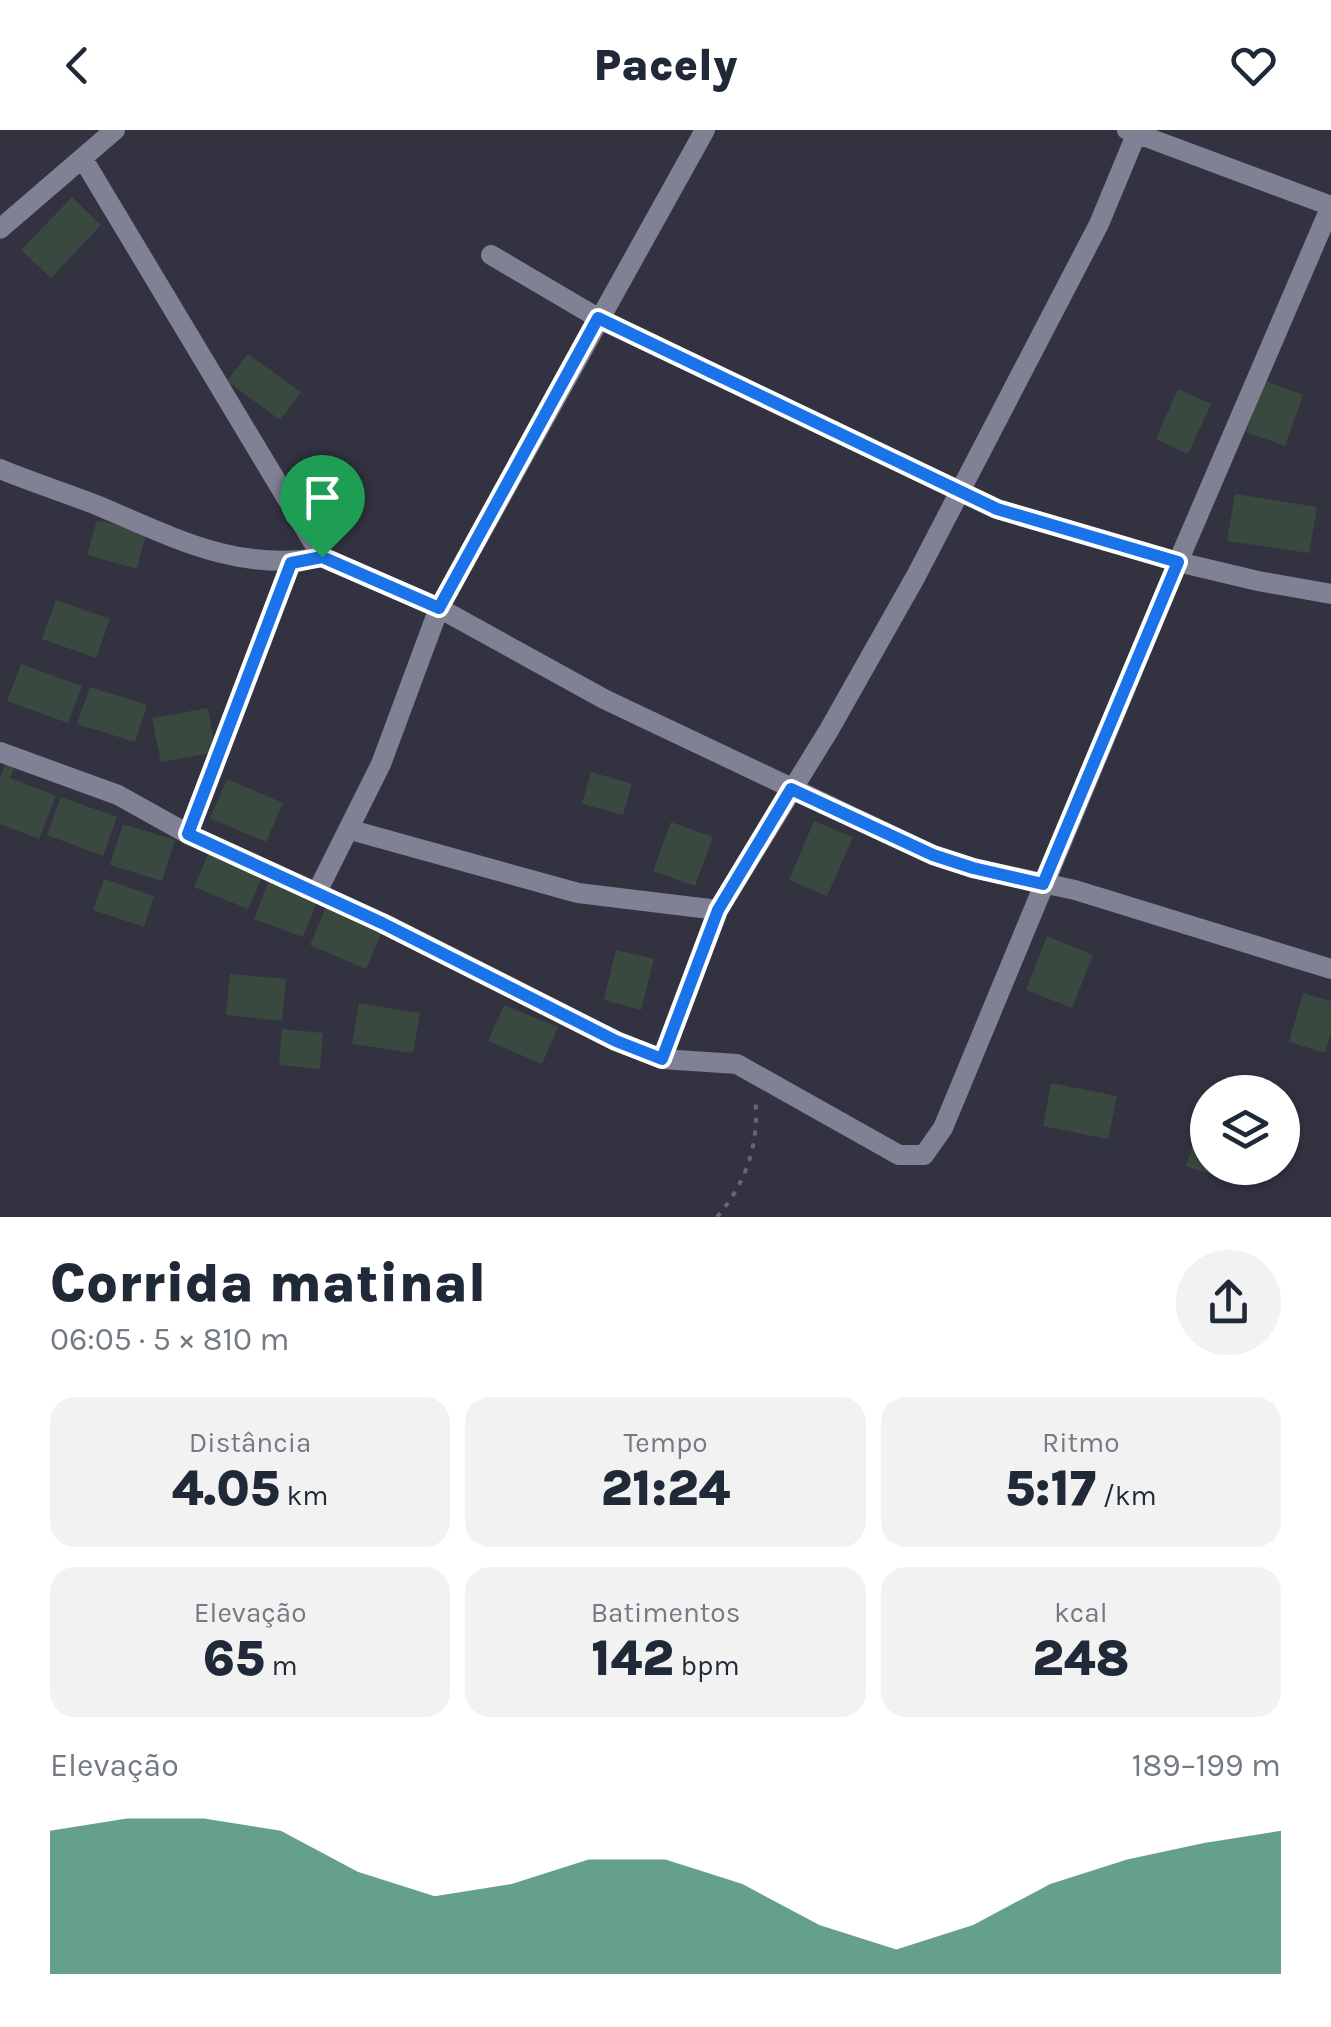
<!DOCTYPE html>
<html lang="pt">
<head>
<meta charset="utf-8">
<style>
	body { margin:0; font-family:Karla,sans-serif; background:#f2f2f3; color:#1f2937; height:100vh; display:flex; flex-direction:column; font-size:38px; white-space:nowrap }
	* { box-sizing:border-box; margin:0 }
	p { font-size:32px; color:#747a83 }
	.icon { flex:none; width:55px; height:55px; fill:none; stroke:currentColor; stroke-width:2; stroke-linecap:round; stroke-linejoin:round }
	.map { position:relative; height:1087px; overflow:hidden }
	.panel { display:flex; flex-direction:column; background:#fff; flex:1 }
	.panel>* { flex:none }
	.controls { position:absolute; left:1190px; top:945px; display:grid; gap:20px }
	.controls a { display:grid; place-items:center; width:110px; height:110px; border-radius:50%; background:#fff; box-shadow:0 2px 8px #0004; font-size:50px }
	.pin { position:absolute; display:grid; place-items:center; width:85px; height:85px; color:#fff; margin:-102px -42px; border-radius:50% 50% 50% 0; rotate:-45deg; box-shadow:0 0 10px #0007 }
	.pin .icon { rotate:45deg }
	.round { display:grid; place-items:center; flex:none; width:105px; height:105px; border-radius:52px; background:#f2f2f3 }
	.overview { display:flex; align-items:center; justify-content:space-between; height:170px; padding:0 50px }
	h1 { font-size:55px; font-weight:800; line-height:75px }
	.stats { display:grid; grid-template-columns:repeat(3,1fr); gap:15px; height:170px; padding:10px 50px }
	.stats div { display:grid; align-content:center; border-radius:25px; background:#f2f2f3; text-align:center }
	.stats b { font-size:50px; font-weight:800 }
	.stats small { font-size:28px; font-weight:400 }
	.stats p { font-size:28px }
	.chart { height:280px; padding:20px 50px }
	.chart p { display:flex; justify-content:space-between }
	.chart svg { width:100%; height:180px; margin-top:10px; fill:#25785a; opacity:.7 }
	header { display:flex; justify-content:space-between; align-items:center; height:130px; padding:0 50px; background:#fff; font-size:45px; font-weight:800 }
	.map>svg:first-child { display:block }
</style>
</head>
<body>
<header><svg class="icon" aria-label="back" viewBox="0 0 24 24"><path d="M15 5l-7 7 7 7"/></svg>Pacely<svg class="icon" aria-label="heart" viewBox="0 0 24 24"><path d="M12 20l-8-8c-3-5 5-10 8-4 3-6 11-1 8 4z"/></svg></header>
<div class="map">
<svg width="1331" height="1087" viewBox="0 0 1331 1087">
	<rect width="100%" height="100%" fill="#323241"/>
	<!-- building -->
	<path fill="#3a493f" d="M72,67l29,28 -50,53 -30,-28z
		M248,224l53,38 -21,28 -53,-39z
		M1265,251l38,14 -18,51 -39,-14z
		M1178,259l33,15 -23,50 -32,-15z
		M1235,364l82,13 -8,46 -82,-12z
		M97,390l49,13 -9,36 -50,-14z
		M56,470l54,19 -14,39 -54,-19z
		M21,534l61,22 -14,37 -61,-22z
		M90,557l57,18 -12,37 -58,-18z
		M208,578l8,44 -55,10 -9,-44z
		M7,630l9,3 -6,15 46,18 -17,43 -39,-15v-45z
		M591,642l41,12 -9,31 -41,-11z
		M227,649l56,24 -17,39 -56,-24z
		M61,667l56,20 -14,39 -56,-21z
		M814,691l39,16 -26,59 -38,-16z
		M671,692l42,15 -18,49 -42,-15z
		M123,694l52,16 -13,41 -52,-16z
		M210,720l54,22 -16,37 -54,-22z
		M270,747l49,19 -16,41 -49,-18z
		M104,749l50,17 -10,31 -51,-17z
		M327,775l56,24 -17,40 -56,-24z
		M1047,806l46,19 -21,53 -46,-18z
		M616,820l38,9 -13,51 -37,-10z
		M230,844l56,5 -4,42 -56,-6z
		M1303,863l28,8v32l-6,20 -36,-11z
		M359,873l61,10 -7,40 -61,-9z
		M504,875l54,22 -16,37 -54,-23z
		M282,899l41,4 -3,36 -41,-4z
		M1051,953l66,13 -9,43 -65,-13z
		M1199,996l9,3v39h47l-7,19 -62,-21z"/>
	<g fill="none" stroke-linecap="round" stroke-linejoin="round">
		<!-- path -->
		<path stroke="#676774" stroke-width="4" stroke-dasharray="5 8" stroke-linecap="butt" d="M717,1087c30,-35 43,-75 38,-120"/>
		<!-- street -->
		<path stroke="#808194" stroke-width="20" d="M1127,0l204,76
			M83,29l239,398 117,51 165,91 329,156 40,13 102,22 256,79
			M0,99l115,-99
			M491,125l107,63 399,191 181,53 80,19 73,13
			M0,339c31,13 63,23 94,35 77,32 142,69 228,53
			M0,622l118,43 70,39 195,89 233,118 46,18 75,5 162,91h25l19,-27 235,-566 153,-356
			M351,700l227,63 140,17
			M188,704l103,-271
			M317,762l64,-128 58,-156 266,-478
			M662,929l56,-149 111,-180 87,-154 183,-352 39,-94"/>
	</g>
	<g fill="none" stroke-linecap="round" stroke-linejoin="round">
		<defs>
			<path id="route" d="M598,188l399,191 181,53 -135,322 -70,-16 -40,-13 -142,-66 -73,121 -56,149 -46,-18 -234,-118 -194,-89 103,-271 31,-6 117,51z"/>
		</defs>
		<!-- route casing -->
		<use href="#route" stroke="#fff" stroke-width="20"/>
		<!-- route -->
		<use href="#route" stroke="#1a73e8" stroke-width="12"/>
	</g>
</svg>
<div class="controls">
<a><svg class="icon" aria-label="layers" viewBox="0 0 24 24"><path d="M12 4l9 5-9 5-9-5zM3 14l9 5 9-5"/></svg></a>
</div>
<div class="pin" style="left:322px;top:427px;background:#1e9e55"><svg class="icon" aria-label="arrive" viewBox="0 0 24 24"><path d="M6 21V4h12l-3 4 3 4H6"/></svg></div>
</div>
<section class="panel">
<div class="overview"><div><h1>Corrida matinal</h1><p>06:05 · 5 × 810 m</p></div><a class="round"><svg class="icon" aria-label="share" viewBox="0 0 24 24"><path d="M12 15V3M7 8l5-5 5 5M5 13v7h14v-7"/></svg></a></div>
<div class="stats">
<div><p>Distância</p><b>4.05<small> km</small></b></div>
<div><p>Tempo</p><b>21:24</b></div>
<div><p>Ritmo</p><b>5:17<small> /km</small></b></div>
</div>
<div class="stats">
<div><p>Elevação</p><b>65<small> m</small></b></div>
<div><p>Batimentos</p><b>142<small> bpm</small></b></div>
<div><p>kcal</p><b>248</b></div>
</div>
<div class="chart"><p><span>Elevação</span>189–199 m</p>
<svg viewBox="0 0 160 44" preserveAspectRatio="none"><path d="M0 44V9L10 6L20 6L30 9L40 19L50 25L60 22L70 16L80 16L90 22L100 32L110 38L120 32L130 22L140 16L150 12L160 9V44z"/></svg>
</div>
</section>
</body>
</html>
